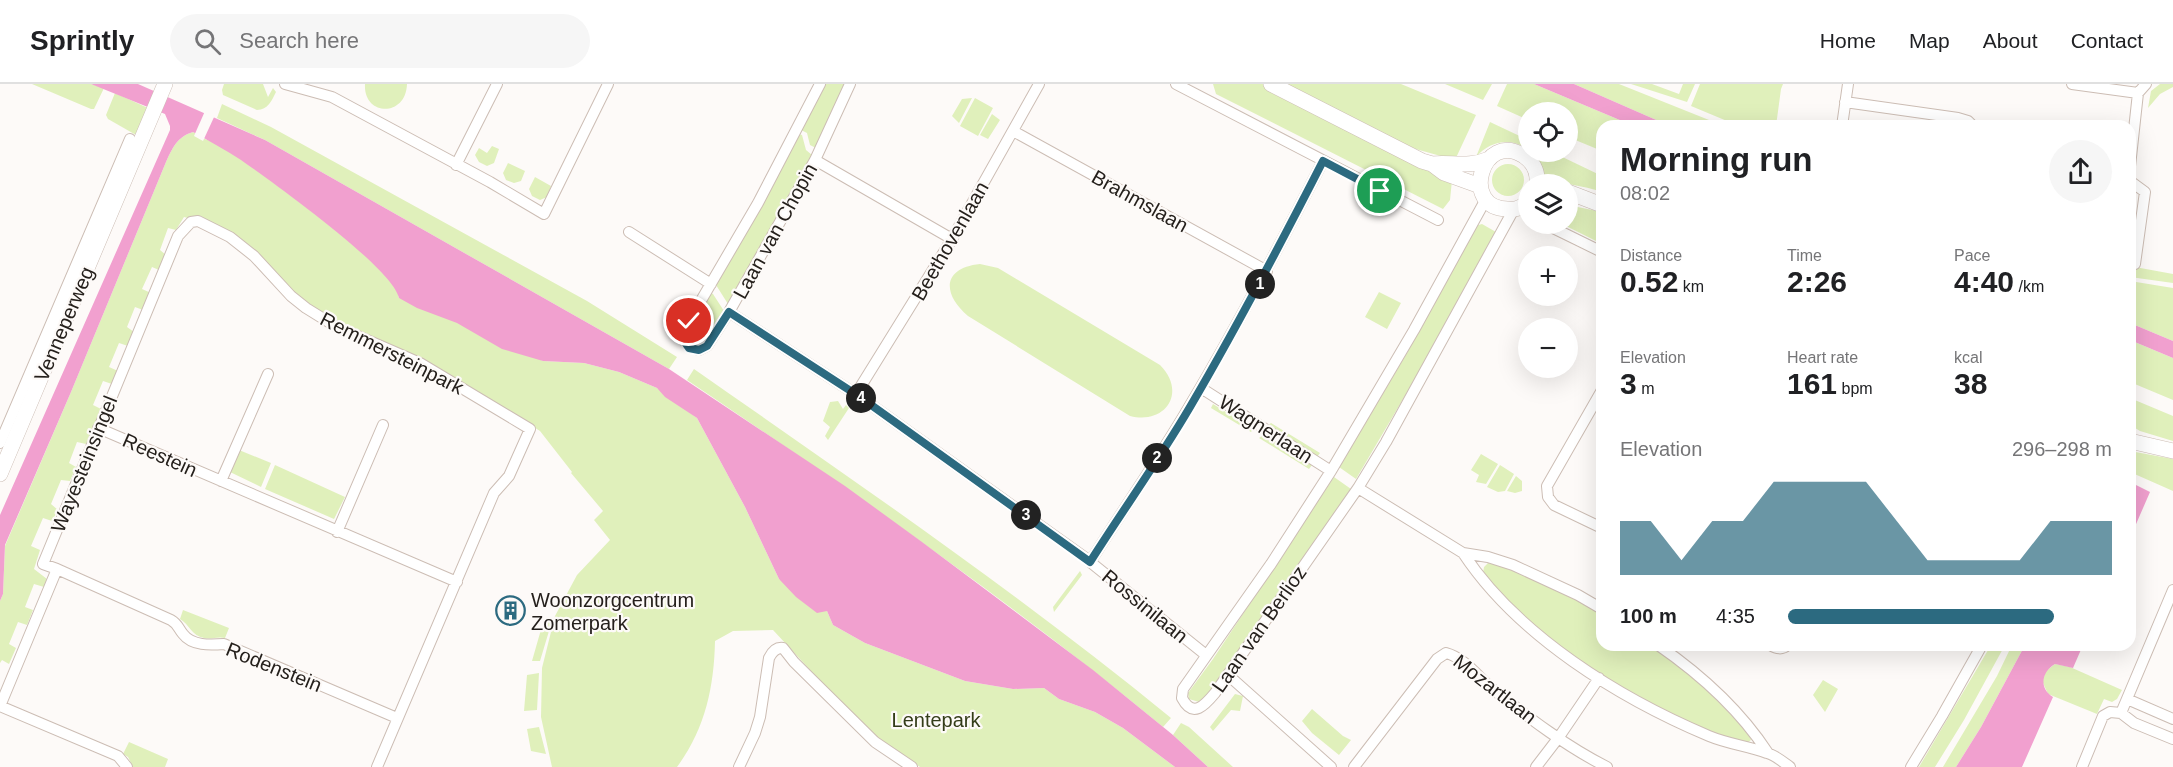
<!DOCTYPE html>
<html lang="en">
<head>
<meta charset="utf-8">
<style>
	body { margin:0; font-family:Helvetica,sans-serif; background:#f6f6f6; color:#202124; height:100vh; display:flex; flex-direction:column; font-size:22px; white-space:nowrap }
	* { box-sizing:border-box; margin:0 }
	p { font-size:20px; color:#757577 }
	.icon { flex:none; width:33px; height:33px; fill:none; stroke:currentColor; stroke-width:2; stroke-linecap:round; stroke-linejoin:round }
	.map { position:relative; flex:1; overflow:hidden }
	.drawer { position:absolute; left:1596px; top:36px; width:540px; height:531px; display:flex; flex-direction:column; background:#fff; border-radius:18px; box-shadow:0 6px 24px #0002 }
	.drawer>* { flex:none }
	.tools { position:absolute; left:1518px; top:18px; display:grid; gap:12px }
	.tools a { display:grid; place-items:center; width:60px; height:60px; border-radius:50%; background:#fff; box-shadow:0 6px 24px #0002; font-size:30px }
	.pin { position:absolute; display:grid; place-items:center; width:51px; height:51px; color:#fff; margin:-26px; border:3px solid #fff; border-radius:50%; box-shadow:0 2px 6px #0007 }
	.km { position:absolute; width:30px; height:30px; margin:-15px; border-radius:50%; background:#222; color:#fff; font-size:16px; line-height:30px; text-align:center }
	.round { display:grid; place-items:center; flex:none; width:63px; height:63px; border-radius:32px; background:#f6f6f6 }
	.summary { display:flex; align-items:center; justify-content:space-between; height:102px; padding:0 24px }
	h1 { font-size:33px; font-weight:700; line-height:45px }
	.stats { display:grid; grid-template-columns:repeat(3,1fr); gap:9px; height:102px; padding:6px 24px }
	.stats div { display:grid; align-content:center }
	.stats b { font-size:30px; font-weight:700 }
	.stats small { font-size:16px; font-weight:400 }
	.stats p { font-size:16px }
	.chart { height:168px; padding:12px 24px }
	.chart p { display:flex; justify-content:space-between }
	.chart svg { width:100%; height:108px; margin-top:6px; fill:#2c6a80; opacity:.7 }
	ul { padding:0 24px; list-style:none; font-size:20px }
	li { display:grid; grid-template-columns:96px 72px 1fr; align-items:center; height:45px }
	li i { height:15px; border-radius:8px; background:#2c6a80 }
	header { display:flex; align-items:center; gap:36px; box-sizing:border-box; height:84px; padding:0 30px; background:#fff; border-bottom:2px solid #e0e0e0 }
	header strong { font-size:28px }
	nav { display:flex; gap:33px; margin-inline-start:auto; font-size:21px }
	.search { width:420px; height:54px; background:#f6f6f6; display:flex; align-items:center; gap:15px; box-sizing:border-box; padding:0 21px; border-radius:33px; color:#757577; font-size:22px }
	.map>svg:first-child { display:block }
</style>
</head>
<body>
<header>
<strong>Sprintly</strong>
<div class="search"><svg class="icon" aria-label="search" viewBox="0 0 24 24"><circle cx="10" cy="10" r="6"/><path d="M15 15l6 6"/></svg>Search here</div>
<nav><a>Home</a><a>Map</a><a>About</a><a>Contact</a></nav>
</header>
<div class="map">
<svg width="2173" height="683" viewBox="0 0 2173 683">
	<rect width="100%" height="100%" fill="#fdfaf8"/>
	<!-- green -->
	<path fill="#e0f0bb" d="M32,0h59l13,4 -10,21h-3z
		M224,0h39l5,13 5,-9 3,4c-4,8 -8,18 -19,18l-34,-15 -1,-5z
		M365,0h42c-1,34 -44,32 -42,0z
		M823,0h23l-30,64 -6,-3 -3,-12 -6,-3z
		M1213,0h188l75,31 -21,45 -43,-12h-32l38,19 34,13 -2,20 -7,9 -227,-115z
		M1445,0h47l-9,16z
		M1507,0h27l100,42h-32v25l-34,-14v-25h-40v8l-31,-14z
		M1574,0h45l105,42h-54z
		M1631,0h21l27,10 4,-10h12l-8,18z
		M1700,0h83l-2,5 -5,37h-37l-48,-20z
		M2160,0h13v3l-13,7 -12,14 3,-17z
		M115,9l33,15 -12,27 -28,-16 -2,-4z
		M972,14l-13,25 -7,-7 10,-17z
		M975,14l18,10 -15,28 -18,-10z
		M222,20l49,23 316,174 90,56 -8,12 -404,-229 -48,-22z
		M992,30l8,6 -12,19 -8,-4z
		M1490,38l38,18v9c-18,-12 -38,-8 -52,8z
		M193,48l12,7 36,13 156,127 5,9 -4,7 1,3 30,5 114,58 41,2 35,9 38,16 40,30 48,89 34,72 48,32 6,14 32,18 100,38 48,8 31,-1 15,11 36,13 28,16 52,39h-255l-55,-38 -92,-99 -40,1 -18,10c-1,47 -10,88 -38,126h-125l-11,-50 1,-49 13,-52 22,-41 33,-35 -16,-20 9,-9 -32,-38 1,-1 -32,-41 -27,-17 -178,-91 -33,-22 -70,-65 -31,-20 -10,3 -7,-2 -8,13 -8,-2 -8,22 6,5 -7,15 -7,-3 -10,22 9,4 -8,17 -8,-3 -8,20 7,5 -6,14 -9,-3 -10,24 9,4 -6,13 -9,-3 -10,24 8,4 -15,35 -9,-2 -8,21 7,4 -6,14 -9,-1 -10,24 7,6 -6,11 -9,-3 -12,28 9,4 -6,19 13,10 -3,8 -10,-3 -9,23 8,3 -6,15 -9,-3 -9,22 7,4 -7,16 -7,-4 -2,3v-62l3,-7 2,-48 66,-154 95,-230c7,-15 11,-25 27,-30z
		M799,50l3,1 4,15 6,5 -84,149 -12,-19z
		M492,62l7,3 -5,14 -7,3 -8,-4 -4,-7 4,-7 8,5z
		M1532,68h20l50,24v16c-19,-7 -41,-7 -58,-17l-6,-16z
		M508,79l17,8 -4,10 -7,2 -8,-3 -3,-7z
		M1492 96a16 16 0 1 1 32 0a16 16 0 1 1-32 0Z
		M535,93l16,9 -4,11 -7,3 -8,-4 -3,-7z
		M1568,121l34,7v32l-40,-20h6z
		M1482,140l14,8 -80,145 -60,102 -17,-12 68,-114 68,-127z
		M980,180l18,4 162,97c27,27 6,60 -30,51l-162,-100c-26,-22 -26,-48 12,-52z
		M2135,183l38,7v9l-43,-6z
		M2130,197l43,7v53l-43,-18z
		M1379,208l22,11 -14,26 -22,-12z
		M711,209l2,1 11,17c-7,12 -16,31 -28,33l-6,-5c-3,-13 13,-33 21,-46z
		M2130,256l43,18v42l-43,-18z
		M694,285c162,113 324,224 477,349l-8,9c-151,-125 -313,-237 -476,-347z
		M2130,314l43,18v25l-33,-10 -10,-6z
		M838,317l5,8 3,-4 3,3 -21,32 -3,-4 5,-9 -7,-6 7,-19z
		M1213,320l40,25 -2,3 -40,-24z
		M1271,339l49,30 -3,4 -50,-31z
		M1263,351l49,30 -3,4 -50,-31z
		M239,366l32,13 -10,24 -31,-15z
		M2130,367l43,8v32l-43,-19z
		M1481,370l17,10 -12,20 -10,-2 3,-7 -8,-5z
		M275,381l70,32 -11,22 -69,-30z
		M1500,381l14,9 -9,17 -7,1 -11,-5z
		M1516,392l6,5v10l-7,2 -8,-2z
		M1334,393l17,12 -140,203 -12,10 -10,-3 -1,-6 25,-34z
		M1489,478l43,16 70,35v32h50l48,38 48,49 3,8 -5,4c-83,-28 -166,-73 -229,-133 -12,-12 -23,-26 -34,-38l1,-6z
		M1080,487l2,4 -28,37 -1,-5z
		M183,526l46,18 -4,10c-8,-2 -14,2 -21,0 -12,-2 -15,-14 -24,-19z
		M544,535l8,2 -12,40h-8z
		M1991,561h14l-41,75 -29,47h-16z
		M2012,561h13l-44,82 -25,40h-13l54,-91z
		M2055,580l15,3 52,23 -5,9 -5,3 -8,-3 -7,15 -49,-20 -5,-11v-5l3,-7z
		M539,589l-2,37 -13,1 3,-36z
		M1823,596l15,9 -13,23 -12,-17z
		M1235,610l8,2 -3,15 -9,-1 -18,21 -3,-4z
		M1312,625l31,27 8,4 -12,15 -27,-22 -10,-12z
		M1181,639l8,4 44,40h-25l-35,-32z
		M539,643l7,27 -15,-3 -4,-22z
		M129,658l39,17 -3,8h-32l-5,-10 -5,-3z"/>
	<!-- water -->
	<path fill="#f1a0cf" d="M91,0h47l127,56 404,229 176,117 77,56 171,128 80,65 35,32h-33l-52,-39 -28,-16 -36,-13 -15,-11 -31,1 -48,-8 -100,-38 -32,-18 -6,-14 -10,2 -21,-16 -17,-18 -34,-72 -48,-89 -32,-21 -8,-9 -38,-16 -35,-9 -41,-2 -41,-12 -45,-26 -40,-15 -18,-10c-7,-31 -128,-117 -158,-138 -15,-10 -32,-19 -48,-28 -16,5 -20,15 -27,30l-95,230 -66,153 -2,49 -3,7v-86l170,-385v-4l-5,-12z
		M1534,0h40l96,42h-36z
		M2130,239l43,18v17l-43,-18z
		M2134,400l16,8 -20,46v-50z
		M2025,561h58l-10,23 -18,-4c-14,8 -16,25 -2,33l-31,70h-66l25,-40z"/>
	<!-- pier -->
	<path fill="#fdfaf8" d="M205,27l10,4 -12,26 -9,-5z"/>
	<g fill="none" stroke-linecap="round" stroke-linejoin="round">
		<defs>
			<path id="street" d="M285,0l47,13 158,85 54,32 64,-130
				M820,0l-62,119 -73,125 -2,11 6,8 10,3 8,-4 22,-34 86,-152 35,-76
				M1176,0l262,136
				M2072,0l66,9 8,-9
				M1845,18l113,16 10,3 5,5
				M1842,42l6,-42
				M1013,47l254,140
				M815,76l137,79
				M456,81l41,-81
				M2130,82l8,-73
				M2130,97l15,11 -10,72
				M1486,115l-72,131 -83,141 -60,93 -88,125 -1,9c11,21 23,7 33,-5l143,-205 28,-46 128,-233
				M1545,140l57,28
				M629,148l82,52
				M729,228l131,85 224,160 122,98
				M1201,304l130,83
				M1602,306l-55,96 1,11 6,8 48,23
				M856,310l96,-155 87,-155
				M98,344l359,154
				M0,359l130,-304
				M221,397l47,-107
				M1358,404l105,65 25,4 25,8 65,30 24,14
				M337,448l46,-107
				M1463,469c55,83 156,145 246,183 19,8 39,10 58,17 8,2 16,9 23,14
				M1090,478c33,-52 68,-102 99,-155 48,-80 91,-162 134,-246
				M57,485l114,51c7,4 7,8 12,14 9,12 27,11 41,10l173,74
				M1658,561c42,29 82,65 110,108
				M1770,561c7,4 12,5 18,0
				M1228,591l103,92
				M2127,615l46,20
				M0,622l57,-137 -14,-5 135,-328 13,-14 7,-1 32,16 24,19 37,40 15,12 29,18 85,37 110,66 -21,47 -15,17 -117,274
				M0,622l118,50 9,11
				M2121,629l13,10 39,16
				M739,683l16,-34 5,-16 9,-59c3,-6 7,-11 14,-10l11,14 81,80 37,25
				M1354,683l83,-108 9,-6c19,5 33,25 48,37 35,28 73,57 113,77
				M1536,683l23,-30 40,-59
				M1911,683l31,-51 40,-71
				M2082,683l21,-51 7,-4 11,1 52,-123"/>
			<path id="secondary" d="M1271,0l151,77 10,3 12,9 36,13
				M1432,80c21,-2 36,4 57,-5
				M1568,108l34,13
				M1528,117c-5,6 -12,9 -20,8 -49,0 -26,-80 16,-53 10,7 14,17 13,28
				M2130,357l43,10
				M0,390l165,-390"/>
		</defs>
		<!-- street casing -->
		<use href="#street" stroke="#ccbdb4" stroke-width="12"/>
		<!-- secondary casing -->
		<use href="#secondary" stroke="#ccbdb4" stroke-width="16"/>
		<!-- street -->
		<use href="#street" stroke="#fff" stroke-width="10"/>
		<!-- secondary -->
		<use href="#secondary" stroke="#fff" stroke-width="15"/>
	</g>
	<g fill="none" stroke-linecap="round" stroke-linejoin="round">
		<defs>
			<path id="route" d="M689,237c-6,10 -8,17 0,27l10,2 8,-4 22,-34 131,85 230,165c33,-52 69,-102 100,-155 47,-80 90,-162 133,-246l57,30"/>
		</defs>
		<!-- route casing -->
		<use href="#route" stroke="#fff" stroke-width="12"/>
		<!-- route -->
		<use href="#route" stroke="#2c6a80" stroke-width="8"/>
	</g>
	<!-- icons -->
	<defs>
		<symbol id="building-ring" viewBox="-11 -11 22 22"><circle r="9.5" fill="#fdfaf8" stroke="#2c6a80" stroke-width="1.5"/><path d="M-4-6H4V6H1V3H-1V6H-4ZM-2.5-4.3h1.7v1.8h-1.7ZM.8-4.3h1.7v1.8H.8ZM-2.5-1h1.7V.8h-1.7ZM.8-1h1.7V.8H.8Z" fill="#2c6a80"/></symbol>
	</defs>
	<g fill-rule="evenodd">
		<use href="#building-ring" x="494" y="510" width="33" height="33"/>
	</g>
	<g text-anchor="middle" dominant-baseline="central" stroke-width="4.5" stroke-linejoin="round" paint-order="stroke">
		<!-- street labels -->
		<g font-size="20" fill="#25201c" stroke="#fdfaf8">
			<text transform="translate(1140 117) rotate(29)">Brahmslaan</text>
			<text transform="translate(775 147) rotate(-61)">Laan van Chopin</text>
			<text transform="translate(950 157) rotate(-60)">Beethovenlaan</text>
			<text transform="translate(64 240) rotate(-67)">Venneperweg</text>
			<text transform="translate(392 269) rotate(27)">Remmersteinpark</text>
			<text transform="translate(1266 345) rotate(33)">Wagnerlaan</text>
			<text transform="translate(160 371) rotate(24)">Reestein</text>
			<text transform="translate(84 380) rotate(-68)">Wayesteinsingel</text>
			<text transform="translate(1145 522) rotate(39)">Rossinilaan</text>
			<text transform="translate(1259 545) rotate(-55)">Laan van Berlioz</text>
			<text transform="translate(274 583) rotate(22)">Rodenstein</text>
			<text transform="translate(1495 605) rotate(38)">Mozartlaan</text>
		</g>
		<!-- poi labels -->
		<g font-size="20" fill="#25201c" stroke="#fdfaf8" text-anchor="start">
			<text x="531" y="516">Woonzorgcentrum<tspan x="531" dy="23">Zomerpark</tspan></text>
		</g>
		<!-- park labels -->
		<g font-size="20" fill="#343d19" stroke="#fdfaf8">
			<text x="936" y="636">Lentepark</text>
		</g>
	</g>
</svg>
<div class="tools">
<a><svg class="icon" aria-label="locate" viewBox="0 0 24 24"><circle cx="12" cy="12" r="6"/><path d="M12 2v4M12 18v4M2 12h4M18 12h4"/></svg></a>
<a><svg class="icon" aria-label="layers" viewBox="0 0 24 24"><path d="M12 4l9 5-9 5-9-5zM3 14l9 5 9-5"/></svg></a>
<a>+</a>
<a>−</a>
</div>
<div class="pin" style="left:1380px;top:107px;background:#1e9e55"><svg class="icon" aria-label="arrive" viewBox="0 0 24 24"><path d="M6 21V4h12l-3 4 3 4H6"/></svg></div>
<div class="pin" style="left:689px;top:237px;background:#d93025"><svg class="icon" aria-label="check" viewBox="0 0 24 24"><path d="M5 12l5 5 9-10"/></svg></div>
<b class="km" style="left:1260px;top:200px">1</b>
<b class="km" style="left:1157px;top:374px">2</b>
<b class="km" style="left:1026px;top:431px">3</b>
<b class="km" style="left:861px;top:314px">4</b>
<section class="drawer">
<div class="summary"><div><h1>Morning run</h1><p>08:02</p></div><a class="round"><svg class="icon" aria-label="share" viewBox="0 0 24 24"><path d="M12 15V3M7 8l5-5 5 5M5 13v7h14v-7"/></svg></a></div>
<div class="stats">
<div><p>Distance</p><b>0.52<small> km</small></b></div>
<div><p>Time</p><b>2:26</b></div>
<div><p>Pace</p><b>4:40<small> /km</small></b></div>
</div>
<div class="stats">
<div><p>Elevation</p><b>3<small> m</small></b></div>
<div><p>Heart rate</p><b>161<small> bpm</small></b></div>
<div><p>kcal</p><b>38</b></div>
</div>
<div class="chart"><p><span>Elevation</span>296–298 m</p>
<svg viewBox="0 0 160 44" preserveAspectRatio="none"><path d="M0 44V22L10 22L20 38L30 22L40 22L50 6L60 6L70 6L80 6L90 22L100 38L110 38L120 38L130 38L140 22L150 22L160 22V44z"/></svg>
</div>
<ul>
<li><b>100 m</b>4:35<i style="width:82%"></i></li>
</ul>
</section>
</div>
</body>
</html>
